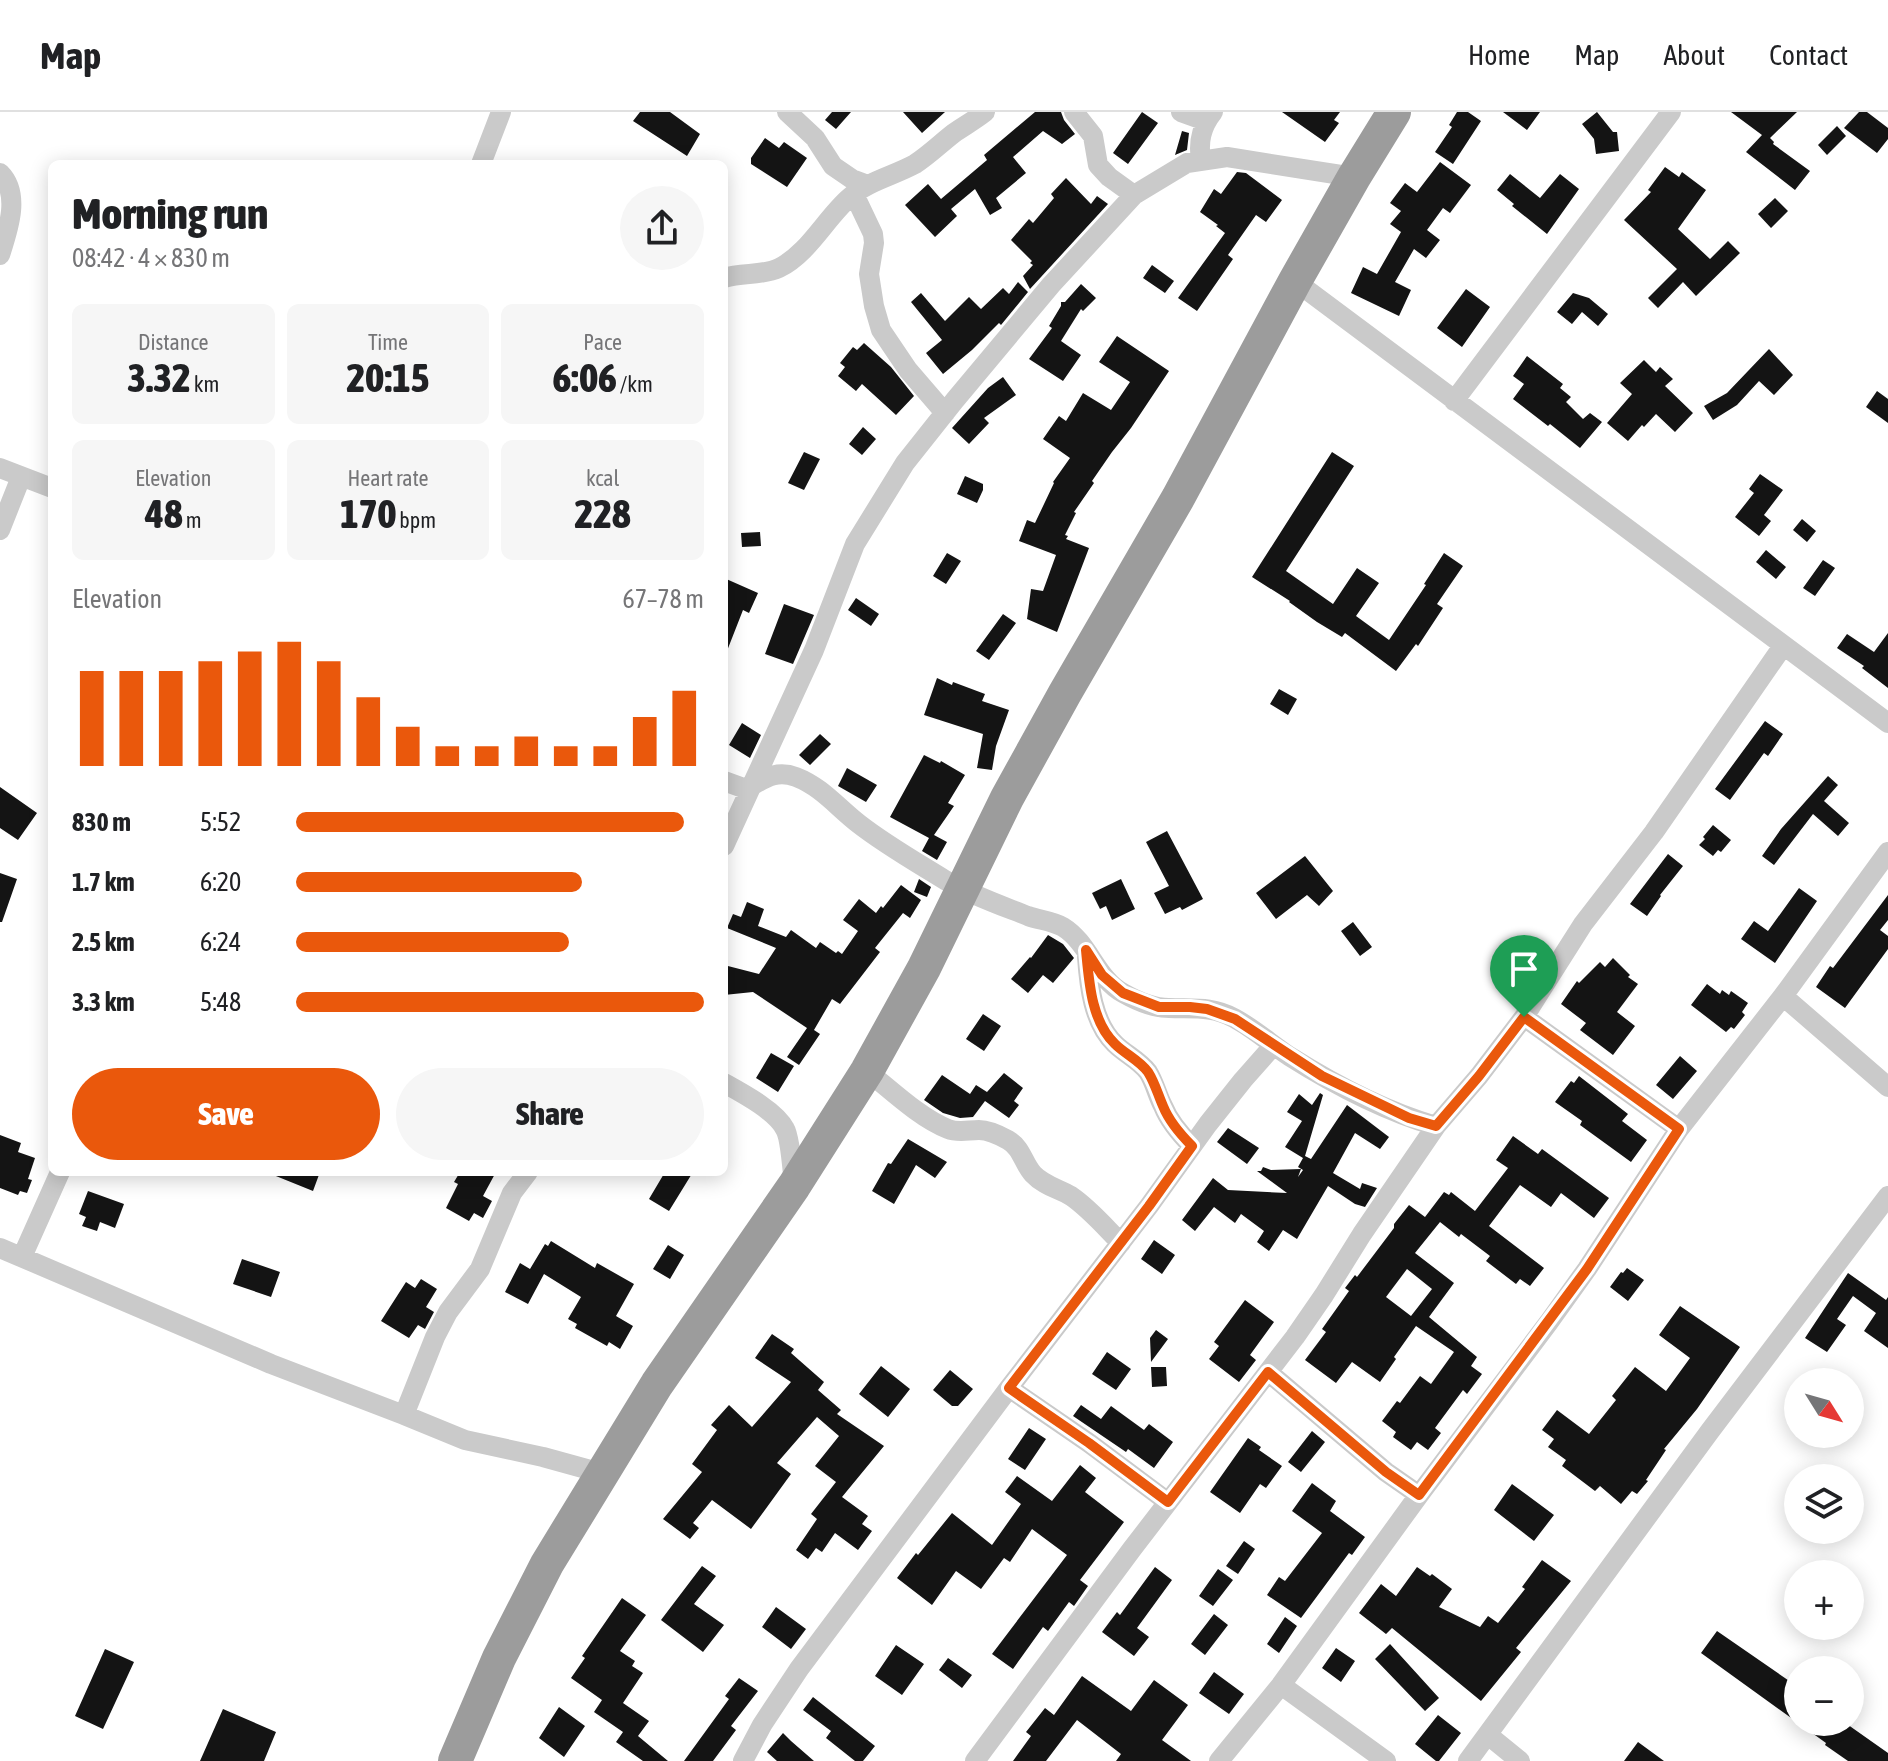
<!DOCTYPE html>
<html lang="en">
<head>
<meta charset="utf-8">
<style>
	body { margin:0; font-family:"Asap Condensed",sans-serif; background:#f6f6f6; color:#202124; height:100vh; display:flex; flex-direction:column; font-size:30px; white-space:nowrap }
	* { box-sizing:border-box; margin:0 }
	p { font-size:26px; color:#757577 }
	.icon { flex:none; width:44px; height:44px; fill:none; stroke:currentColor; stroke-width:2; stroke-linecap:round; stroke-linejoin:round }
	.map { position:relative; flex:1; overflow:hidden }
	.drawer { position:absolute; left:48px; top:48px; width:680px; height:1016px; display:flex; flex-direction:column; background:#fff; border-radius:12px; box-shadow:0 4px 20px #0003 }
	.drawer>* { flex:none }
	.needle { width:52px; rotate:127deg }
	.tools { position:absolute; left:1784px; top:1256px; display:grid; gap:16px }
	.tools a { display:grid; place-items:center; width:80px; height:80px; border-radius:50%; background:#fff; box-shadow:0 4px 20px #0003; font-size:40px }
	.pin { position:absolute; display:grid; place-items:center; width:68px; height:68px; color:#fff; margin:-82px -34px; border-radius:50% 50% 50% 0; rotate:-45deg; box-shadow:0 0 8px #0007 }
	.pin .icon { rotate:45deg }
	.round { display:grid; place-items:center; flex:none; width:84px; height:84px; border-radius:42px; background:#f6f6f6 }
	.head { display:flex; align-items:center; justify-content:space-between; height:136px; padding:0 24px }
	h1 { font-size:44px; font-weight:800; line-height:60px }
	.figures { display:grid; grid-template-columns:repeat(3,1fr); gap:12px; height:136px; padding:8px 24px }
	.figures div { display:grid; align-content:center; border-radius:12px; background:#f6f6f6; text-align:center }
	.figures b { font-size:40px; font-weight:800 }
	.figures small { font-size:22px; font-weight:400 }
	.figures p { font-size:22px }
	.chart { height:224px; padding:16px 24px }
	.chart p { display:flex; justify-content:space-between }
	.chart svg { width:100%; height:144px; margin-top:8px; stroke:#ea580c; stroke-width:6 }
	.button { display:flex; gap:16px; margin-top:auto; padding:16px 24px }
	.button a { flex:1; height:92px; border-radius:48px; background:#ea580c; color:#fff; font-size:32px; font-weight:800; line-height:92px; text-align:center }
	.button a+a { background:#f6f6f6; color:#202124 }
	ul { padding:0 24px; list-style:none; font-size:26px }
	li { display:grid; grid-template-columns:128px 96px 1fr; align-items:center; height:60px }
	li i { height:20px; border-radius:10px; background:#ea580c }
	header { display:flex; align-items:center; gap:48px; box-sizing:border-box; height:112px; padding:0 40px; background:#fff; border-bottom:2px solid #e0e0e0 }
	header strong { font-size:38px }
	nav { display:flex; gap:44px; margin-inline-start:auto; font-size:28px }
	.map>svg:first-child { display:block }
</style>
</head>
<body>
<header>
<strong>Map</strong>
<nav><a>Home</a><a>Map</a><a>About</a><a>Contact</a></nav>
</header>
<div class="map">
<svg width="1888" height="1649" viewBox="0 0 1888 1649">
	<rect width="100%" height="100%" fill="#fff"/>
	<!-- building -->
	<path fill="#141414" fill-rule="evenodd" d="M640,0h30l30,22 -13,22 -54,-35z
		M832,0h19l-15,17 -11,-9z
		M903,0h42l-23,21z
		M1035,0h26l3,8 11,14 -13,10 -19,-13 -30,26 13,16 -30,25 6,10 -12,7 -15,-26 -24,20 6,7 -22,21 -30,-32 23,-21 13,15 46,-39 -3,-5z
		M1142,0l16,11 -30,41 -15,-11z
		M1282,0h58l-6,8 5,3 -14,19z
		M1457,0h11l13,9 -28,43 -18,-12 17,-25 -3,-2z
		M1503,0h37l-13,18z
		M1597,0l16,20h4l2,19 -23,3 -2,-15 -12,-15z
		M1731,0h66l-27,26 4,4 -1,2 37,27 -15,19 -49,-38 16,-17z
		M1859,0h8l21,16v11l-11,14 -33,-25z
		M1837,14l9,10 -19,19 -9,-10z
		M1182,19l7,2 -2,17 -12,5z
		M765,26l14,10 5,-6 23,16 -20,29 -36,-23v-6z
		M1440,50l31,23 -21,28 -7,-5 -16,22 13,10 -14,18 -12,-9 -19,33 16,8 -12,26 -48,-23 12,-26 14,7 24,-42 -11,-8 11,-13 -11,-8 15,-20 12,9z
		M1665,55l14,10 3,-5 24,18 -28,39 32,30 18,-18 12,12 -44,43 -13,-14 -25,26 -10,-10 29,-29 -53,-49 27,-28 -3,-2z
		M1237,60l9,1 36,27 -16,22 -10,-7 -28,40 5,4 -36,52 -19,-13 47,-65 -9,-7 2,-1 -18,-13 14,-23 7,5z
		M1510,62l30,24 20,-24 19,15 -32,45 -35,-28 2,-2 -17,-14z
		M1066,66l25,26 6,-8 11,8 -78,85 -7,-13 10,-11 -3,-2 2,-2 -21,-21 18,-21 4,4 21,-25 -3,-4z
		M1775,86l13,13 -17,17 -13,-14z
		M1152,153l22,16 -9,12 -22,-15z
		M1018,170l10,10 -27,33 -2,-2 -27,27 -29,24 -17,-21 16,-13 -31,-38 10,-9 24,28 24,-24 12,12 22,-21 6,6z
		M1081,172l15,14 -13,13 -2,-2 -20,32 20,14 -18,26 -34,-22 23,-31 -3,-2 12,-20v-4h4z
		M1466,177l24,18 -28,40 -25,-19z
		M1573,181l16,5 19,16 -10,12 -16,-14 -10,12 -15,-12z
		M1117,224l52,35 -38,57 -19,24 -20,29 2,2 -20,29 2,1 -11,22 3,1 -2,3 23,9 -32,84 -30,-13 4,-30 12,2 13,-36 -37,-14 8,-21 8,3 19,-40 -1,-1 17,-24 -27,-19 16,-23 7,5 17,-28 28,17 19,-28 -31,-20z
		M864,231l27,24 23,29 -18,19 -34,-31 -6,7 -18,-15 7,-9 -5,-4 13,-16 4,3z
		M1769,237l24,26 -19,20 -15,-14 -22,24 -24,15 -9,-14 23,-13z
		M1527,244l36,28 -3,4 11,9 -5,5 17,17 7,-6 12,9 -22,26 -30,-24 -2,2 -35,-27 11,-15 -11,-8z
		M1644,248l12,12 4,-5 13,12 -8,7 28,27 -18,19 -19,-18 -12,13 -2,-2 -14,16 -21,-18 25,-29 -12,-11z
		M1003,265l13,18 -32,23 5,5 -20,21 -17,-16 36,-40z
		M1877,279l11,8v24l-22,-16z
		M863,315l13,12 -14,16 -13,-11z
		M804,340l16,7 -16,31 -16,-7z
		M1332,340l22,14 -68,105 47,33 24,-36 22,15 -23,33 33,24 37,-55 -2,-1 20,-31 19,13 -26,38 6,4 -25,38 -2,-2 -20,27 -51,-38 -3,4 -25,-15 -28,-20 1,-1 -38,-24z
		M1760,362l23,16 -19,25 7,6 -12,15 -24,-19 19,-24 -5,-4z
		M965,364l18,8v6l-6,13 -20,-9z
		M1802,407l14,12 -9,11 -14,-12z
		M760,420l1,14 -19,1 -1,-14z
		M1766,438l20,17 -10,12 -20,-17z
		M947,441l14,8 -15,23 -13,-8z
		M1823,448l12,8 -20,28 -12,-8z
		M724,466l34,15 -9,20 -6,-3 -18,46z
		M856,486l23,16 -8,12 -23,-16z
		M784,492l30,11 -21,49 -28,-10z
		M1003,502l13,9 -27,37 -13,-9z
		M1888,521v55l-26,-20 2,-2 -27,-18 10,-14 27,18z
		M937,566l15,7 1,-3 32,12 -3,7 27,9 -13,36 -4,24 -15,-2 6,-34 -59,-19z
		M1279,577l18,10 -9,16 -18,-11z
		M1765,609l18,13 -15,22 -4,-3 -34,47 -15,-11z
		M742,611l19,12 -11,23 -21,-13z
		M820,622l11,10 -21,21 -11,-10z
		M924,643l16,8 1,-2 24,14 -17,28 6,3 -20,29 13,7 -10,18 -15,-9 7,-13 -39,-21z
		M847,656l30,17 -11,17 -28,-16z
		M1828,664l10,9 -14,16 25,22 -11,13 -25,-22 -39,51 -12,-9 19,-27z
		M0,675l37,26 -19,27 -18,-12z
		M1713,713l18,15 -10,12 -3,-2 -5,6 -14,-11 6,-6 -2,-2z
		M1167,719l36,68 -21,11 -2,-3 -15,7 -11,-21 15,-7 -23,-44z
		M1668,742l15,12 -23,29 1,1 -14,20 -17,-12z
		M1305,744l28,35 -14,15 -12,-11 -31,24 -20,-26z
		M0,761l17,6 -15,43h-2z
		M919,767l12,8 -4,10 -13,-5z
		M1121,767l14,30 -23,11 -6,-14 -6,3 -8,-16z
		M901,773l20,15 -11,18 -7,-5 -28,35 5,4 -40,52 -8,-5 -18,31 6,4 -21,31 -12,-8 20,-29 -54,-36 -29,3v-30l35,9 17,-26 -49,-20 6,-14 8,3 6,-15 17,7 -6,17 28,11 5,-7 25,18 4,-6 16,11 2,-2 4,3 16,-23 -15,-11 16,-21 17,14 5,-7 2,2z
		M1799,776l18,13 -42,62 -34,-24 13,-18 14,10z
		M1888,783v25l-8,10 8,6v13l-43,59 -29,-21 14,-21 3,2z
		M1353,810l19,25 -12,9 -19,-25z
		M1048,823l15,9 11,14 -21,25 -10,-8 -15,18 -17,-14 19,-22 1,1z
		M1613,846l17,17 -2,2 10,7 -21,28 18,14 -22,29 -33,-25 6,-7 -25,-19 16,-23 2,2 21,-21 5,5z
		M1707,872l13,10 2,-4 7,5 2,-4 17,12 -6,9 3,3 -11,14 -3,-2 -5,5 -35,-27z
		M983,902l18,12 -17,25 -18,-12z
		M771,941l23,13 -16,26 -22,-14z
		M1680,944l17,15 -24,28 -17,-14z
		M1004,961l19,15 -9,13 5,4 -10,13 -24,-17 -12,16 -13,1 -17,-5 -19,-13 18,-25 28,19 6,-9 11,7z
		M1579,964l49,38 -6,7 25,19 -16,22 -51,-37 2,-4 -27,-19 16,-21 3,2z
		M1320,981l3,2 -18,61 6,3 36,-54 42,32 -9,12 -25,-16 -22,40 27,16 2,-6 15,5 -12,19 -10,-3 -27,-18 -31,53 -14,-9 -14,21 -12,-9 7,-11 -23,-17 -6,9 -21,-16 -19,24 -13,-11 31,-42 15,12 59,3 -30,-22h4l2,-4 8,3 30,-1 -3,8 5,-7 -5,-3 5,-9 -18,-11 17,-26 -15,-9 12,-18 13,11z
		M1228,1016l31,20 -12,16 -30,-22z
		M0,1023l21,8 -3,9 17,6 -7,21 4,1 -5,13 -7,-2 -2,4 -18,-7z
		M1513,1024l25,18 4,-5 67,49 -15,20 -33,-25 -10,14 -31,-22 -31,41 55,42 -14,18 -10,-7 -4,5 -30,-23 4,-5 -29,-22 -2,3 -19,-15 -25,31 39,30 -25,34 48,40 -6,9 11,8 -15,20 -4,-4 -28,38 6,5 -13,17 -11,-8 -6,8 -18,-13 3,-5 -14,-11 15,-20 3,2 20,-27 11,8 23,-32 -38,-26 -22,31 2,2 -16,23 -28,-20 -16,21 -31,-23 21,-28 -4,-3 27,-38 -4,-3 10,-13 2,2 37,-49v-4l15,-19 16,12 19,-25 5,3 2,-3 24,19 33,-43 -12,-8zM1407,1157l25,20 -21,27 -25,-19z
		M908,1027l39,23 -12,16 -19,-13 -22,39 -22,-13 16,-28 3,1z
		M266,1060h54l-7,19z
		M460,1060h36l-13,24 9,5 -9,17 -9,-5 -5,8 -23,-13 12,-24 -4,-2z
		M665,1060h28l-24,39 -20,-12z
		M88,1079l36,13 -9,24 -15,-6 -3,9 -15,-5 4,-9 -7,-3z
		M1154,1128l21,15 -13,19 -21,-15z
		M551,1129l44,27 2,-5 37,21 -18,32 17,10 -13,23 -11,-7 -2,4 -32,-18 2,-4 -9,-5 13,-22 -37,-23 -16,30 -23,-12 15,-29 10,6 15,-25 3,2z
		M668,1133l16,10 -14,24 -17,-10z
		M242,1147l38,13 -9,25 -38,-13z
		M1627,1156l17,12 -16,21 -18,-14 11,-15 2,1z
		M1848,1161l38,27 2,-3v51l-24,-17 12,-18 -23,-17 -16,23 9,6 -19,27 -22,-14z
		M421,1167l16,10 -11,18 8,5 -9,17 -7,-4 -9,13 -28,-17 25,-39 9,6z
		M1245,1188l29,22 -24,33 6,5 -17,22 -30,-23 10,-13 -5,-4z
		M1680,1194l60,41 -43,62 -33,40 2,1 -20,30 2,1 -11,13 -5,-3 -11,13 -21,-18 -5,5 -33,-25 4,-6 -18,-13 6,-8 -12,-9 15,-20 32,24 27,-34 -4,-4 23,-29 31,24 24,-33 -31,-23z
		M1156,1218l12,9 -17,23 -1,-24z
		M772,1222l22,15 -3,4 33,29 -6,8 23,20 -4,4 47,32 -42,51 26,19 -6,8 10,7 -14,19 -23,-17 -13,19 -6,-4 -8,11 -12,-9 21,-31 -6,-5 25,-32 -21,-16 24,-30 -22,-19 -40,46 14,11 -40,55 -39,-29 -19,23 6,5 -9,11 -27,-20 39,-47 -10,-8 25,-34 -6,-5 18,-20 23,22 39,-45 -36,-24z
		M1107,1240l24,17 -15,21 -24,-16z
		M881,1254l29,23 -22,28 -29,-23z
		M1151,1255h15l1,19 -15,1z
		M950,1258l23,19 -15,17h-6l-19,-16z
		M1081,1293l20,14 10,-13 33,24 5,-6 24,18 -19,26 -26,-19 -2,3 -53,-36z
		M1029,1316l17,11 -21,31 -17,-11z
		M1312,1319l13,11 -24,30 -13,-10z
		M1248,1326l13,9 -2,3 23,16 -16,22 -6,-4 -20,29 -30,-21z
		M1080,1353l16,13 -11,14 39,30 -44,58 8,6 -14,20 -5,-4 -21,29 -5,-4 -30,42 -21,-15 75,-99 -35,-26 -22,33 -6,-4 -23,31 -25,-18 -24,34 -35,-27 19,-25 2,2 34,-42 40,32 29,-41 -16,-12 12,-16 35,25z
		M1312,1371l24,18 -6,10 35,26 -13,18 -3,-2 -48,65 -34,-23 12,-18 6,4 37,-48 -30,-22z
		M1512,1372l42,31 -20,26 -40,-31z
		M1244,1429l11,8 -17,25 -12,-8z
		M1542,1448l29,21 -55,67 5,4 -40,49 -89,-73 -6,6 -27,-21 22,-29 15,12 21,-29 13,9 2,-2 20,15 -13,18 41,20 8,-11 10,7 27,-34 -3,-2z
		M702,1454l14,10 -22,28 30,21 -21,27 -42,-32z
		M1155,1455l17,13 -35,48 12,9 -15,19 -32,-24 15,-20 3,3z
		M1218,1457l15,11 -20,26 -14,-10z
		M622,1486l24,17 -26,36 15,10 -3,5 11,7 -20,30 26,18 -11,15 30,25h-25l-27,-19 7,-10 -29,-20 8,-12 -31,-22 14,-20 -3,-2z
		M776,1495l30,22 -15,20 -29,-22z
		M1214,1502l14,11 -23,30 -14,-11z
		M1285,1505l12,9 -18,27 -12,-9z
		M1717,1519l81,56v35h46l44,31v8h-40l-23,-16 1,-2 -125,-90z
		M1390,1532l49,54 -14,13 -50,-52z
		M896,1533l28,19 -22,31 -27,-19z
		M1336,1536l19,13 -14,21 -19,-14z
		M105,1537l29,13 -31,67 -28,-13z
		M948,1546l24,17 -10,13 -23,-18z
		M1214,1560l30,22 -15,20 -30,-21z
		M1082,1564l49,35 23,-31 34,25 -26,35 29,21h-75l5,-7 -44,-34 -31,41h-33l18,-25 -5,-4 19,-24 9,7z
		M739,1566l19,13 -27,35 5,4 -23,31h-29l45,-62 -4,-3z
		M813,1585l62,49 -12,15h-8l-29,-23 5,-7 -28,-21z
		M559,1595l26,19 -21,31 -25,-19z
		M223,1597l53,23 -12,29h-64z
		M1438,1603l23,18 -22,28h-3l-21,-17z
		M783,1621l8,8 23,20h-37l-10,-9z
		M1638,1630l26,19h-40z"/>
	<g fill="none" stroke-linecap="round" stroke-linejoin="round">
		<!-- minor -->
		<path stroke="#cacaca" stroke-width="20" d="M787,0l28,26 18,28 19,13 16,6
			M1074,0l19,24 5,29 11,12 25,18
			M1181,0l25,9
			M1201,48c-3,-18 0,-33 12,-48
			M481,52l20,-52
			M0,61c21,21 8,57 0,82
			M854,82l19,40 1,9 -5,31 5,32 7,24 27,40 37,43
			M724,166c18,-6 38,-2 55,-10 29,-14 47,-50 70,-70 19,-17 44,-22 66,-34 14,-9 26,-21 39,-31 10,-7 21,-13 31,-21
			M1295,169l593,442
			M1454,289l217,-289
			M0,356l52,20
			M0,418l21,-53
			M724,669l22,8c17,-9 29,-20 50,-12 26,10 42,31 63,47 27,21 57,38 86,56 26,15 55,25 83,36 11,4 25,5 35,11 26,16 33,51 60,66 14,8 31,15 46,15 24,1 43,-2 65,10 19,10 37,26 55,38 46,29 95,55 147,70
			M724,734l90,-196 41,-106 50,-81 50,-63 96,-115 83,-90 53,-32 40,-6 127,20
			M1087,845c2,29 6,66 28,87 10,10 24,16 33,28 7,11 9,23 15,34 6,15 18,29 29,40
			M1783,884l105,91
			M1524,905l155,112
			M867,959c24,19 53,47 81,58 10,4 20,1 31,1 10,0 20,5 29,10 14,8 15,23 25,34 10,11 26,15 38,22 19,13 34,31 50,47
			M724,971c18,10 52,28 61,46 5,8 8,45 9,57
			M0,1136l271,116 133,51 61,25 78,17 58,16
			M22,1145l38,-85
			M1268,1260l118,100 33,23
			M1009,1276l80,55 79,59
			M404,1303l31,-78 13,-25 32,-43 32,-76 16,-21
			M1281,1573l105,76
			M1488,1623l32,26
			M743,1649l19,-36 37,-56 210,-281 140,-182 59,-82 35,-44 30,-34
			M975,1649l157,-212 163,-212 29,-42 38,-61 74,-108 43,-50 45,-59 59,-93 71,-92 129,-186
			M1219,1649l62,-76 138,-190 130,-173 38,-53 92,-140 104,-133 105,-144
			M1468,1649l242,-330 178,-235"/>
		<!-- trunk -->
		<path stroke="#9c9c9c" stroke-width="34" d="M455,1649l44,-103 48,-94 110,-180 137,-198 73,-115 57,-103 83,-170 58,-105 113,-195 117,-217 59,-104 40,-65"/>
	</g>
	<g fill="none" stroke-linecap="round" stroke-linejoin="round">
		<defs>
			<path id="route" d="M1086,838l16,25 21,18 36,14h31l17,2 28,10 87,57 87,42 27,8 43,-50 45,-59 155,112 -92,140 -168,226 -33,-23 -118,-100 -100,130 -79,-59 -80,-55 140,-182 43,-60c-11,-11 -23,-25 -29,-40 -5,-11 -8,-23 -15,-34 -9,-12 -23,-18 -33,-28 -24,-23 -26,-63 -29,-94z"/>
		</defs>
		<!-- route casing -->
		<use href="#route" stroke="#fff" stroke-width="16"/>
		<!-- route -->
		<use href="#route" stroke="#ea580c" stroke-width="10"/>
	</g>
</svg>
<div class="tools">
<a><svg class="needle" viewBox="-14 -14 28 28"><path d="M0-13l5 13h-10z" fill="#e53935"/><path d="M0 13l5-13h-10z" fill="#757577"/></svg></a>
<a><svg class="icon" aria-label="layers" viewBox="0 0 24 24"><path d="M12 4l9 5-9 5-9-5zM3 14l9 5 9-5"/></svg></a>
<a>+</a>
<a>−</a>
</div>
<div class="pin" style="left:1524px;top:905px;background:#1e9e55"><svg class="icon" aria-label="arrive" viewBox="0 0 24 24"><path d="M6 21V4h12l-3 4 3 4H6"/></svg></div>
<section class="drawer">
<div class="head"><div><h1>Morning run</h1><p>08:42 · 4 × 830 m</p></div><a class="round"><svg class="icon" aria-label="share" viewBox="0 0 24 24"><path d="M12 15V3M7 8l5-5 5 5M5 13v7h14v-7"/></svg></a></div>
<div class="figures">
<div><p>Distance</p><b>3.32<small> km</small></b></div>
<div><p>Time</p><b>20:15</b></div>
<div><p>Pace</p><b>6:06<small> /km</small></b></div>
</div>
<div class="figures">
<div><p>Elevation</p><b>48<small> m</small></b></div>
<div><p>Heart rate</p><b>170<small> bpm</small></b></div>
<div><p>kcal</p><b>228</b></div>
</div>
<div class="chart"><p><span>Elevation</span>67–78 m</p>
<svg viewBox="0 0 160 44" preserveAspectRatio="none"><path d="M5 44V15M15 44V15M25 44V15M35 44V12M45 44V9M55 44V6M65 44V12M75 44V23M85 44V32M95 44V38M105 44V38M115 44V35M125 44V38M135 44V38M145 44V29M155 44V21"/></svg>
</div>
<ul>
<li><b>830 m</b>5:52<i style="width:95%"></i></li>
<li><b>1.7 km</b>6:20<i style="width:70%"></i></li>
<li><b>2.5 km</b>6:24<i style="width:67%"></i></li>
<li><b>3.3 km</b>5:48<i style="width:100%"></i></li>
</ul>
<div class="button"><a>Save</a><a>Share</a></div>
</section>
</div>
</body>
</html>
